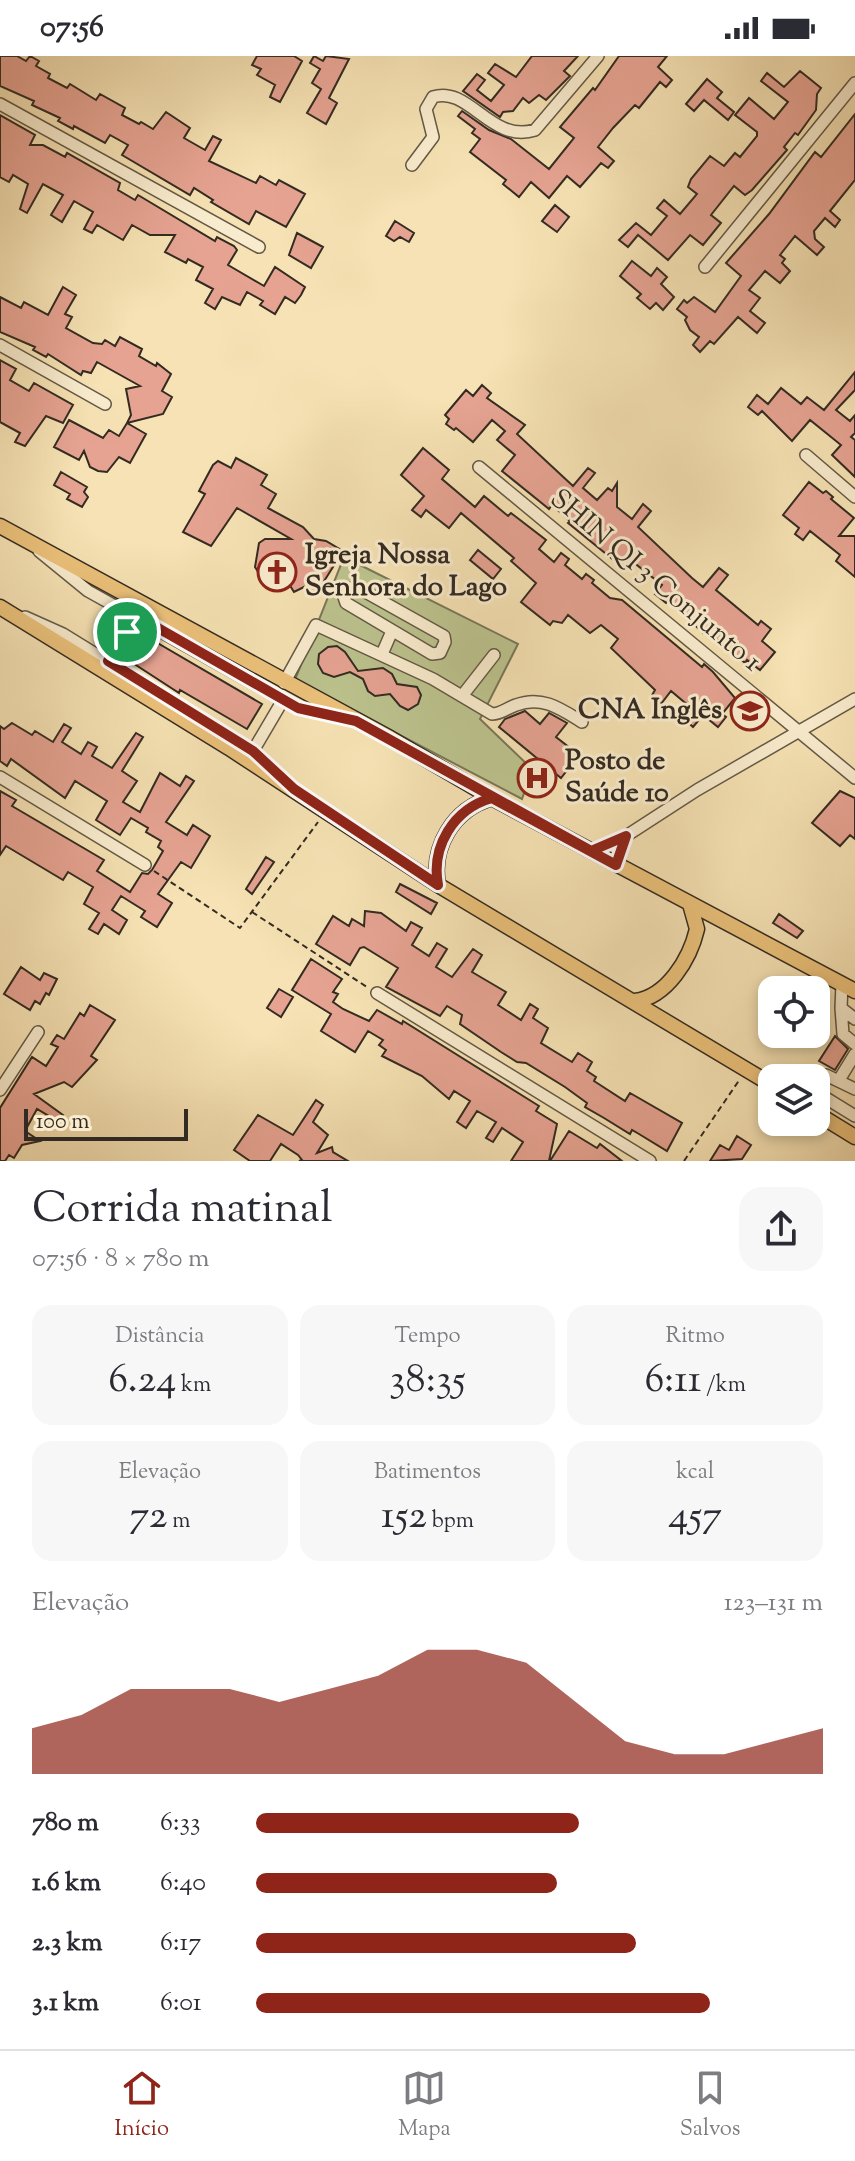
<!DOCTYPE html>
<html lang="pt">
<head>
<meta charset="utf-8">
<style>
	body { margin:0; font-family:"Sorts Mill Goudy",serif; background:#f7f7f7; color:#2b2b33; height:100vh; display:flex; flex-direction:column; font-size:30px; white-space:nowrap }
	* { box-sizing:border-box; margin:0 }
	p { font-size:26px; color:#7c7c81 }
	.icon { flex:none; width:44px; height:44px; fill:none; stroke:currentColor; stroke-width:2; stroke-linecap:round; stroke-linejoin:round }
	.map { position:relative; height:1105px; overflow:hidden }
	.panel { display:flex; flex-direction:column; background:#fff; flex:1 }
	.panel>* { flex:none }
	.tools { position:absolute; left:758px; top:920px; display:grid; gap:16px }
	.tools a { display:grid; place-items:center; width:72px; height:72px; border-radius:16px; background:#fff; box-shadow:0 4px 12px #0003; font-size:40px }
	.scale { position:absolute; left:24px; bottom:20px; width:164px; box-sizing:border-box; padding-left:8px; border:4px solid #332b21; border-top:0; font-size:22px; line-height:28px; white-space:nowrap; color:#332b21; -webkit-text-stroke:6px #f9ecce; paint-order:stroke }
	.pin { position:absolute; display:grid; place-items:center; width:68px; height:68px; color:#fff; margin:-34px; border:4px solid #fff; border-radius:50%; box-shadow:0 2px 8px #0007 }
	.round { display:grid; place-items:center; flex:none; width:84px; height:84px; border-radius:24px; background:#f7f7f7 }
	.summary { display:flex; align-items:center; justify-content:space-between; height:136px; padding:0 32px }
	h1 { font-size:44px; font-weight:600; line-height:60px }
	.stats { display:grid; grid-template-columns:repeat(3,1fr); gap:12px; height:136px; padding:8px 32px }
	.stats div { display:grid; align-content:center; border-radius:20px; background:#f7f7f7; text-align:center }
	.stats b { font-size:40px; font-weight:600 }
	.stats small { font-size:22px; font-weight:400 }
	.stats p { font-size:22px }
	.chart { height:224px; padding:16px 32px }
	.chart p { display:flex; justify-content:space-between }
	.chart svg { width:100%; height:144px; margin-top:8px; fill:#8f2418; opacity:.7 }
	ul { padding:0 32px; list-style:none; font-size:26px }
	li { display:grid; grid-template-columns:128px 96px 1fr; align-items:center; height:60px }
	li i { height:20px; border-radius:10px; background:#8f2418 }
	.status { display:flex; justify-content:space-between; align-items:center; height:56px; padding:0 40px; background:#fff; direction:ltr }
	.status svg { height:22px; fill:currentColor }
	.tab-bar { display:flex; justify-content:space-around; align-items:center; height:112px; border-top:2px solid #e1e1e2; background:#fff; font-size:22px; color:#7c7c81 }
	.tab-bar a { display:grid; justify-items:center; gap:4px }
	.tab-bar .active { color:#8f2418 }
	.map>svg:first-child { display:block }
</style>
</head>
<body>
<div class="status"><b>07:56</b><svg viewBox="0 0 49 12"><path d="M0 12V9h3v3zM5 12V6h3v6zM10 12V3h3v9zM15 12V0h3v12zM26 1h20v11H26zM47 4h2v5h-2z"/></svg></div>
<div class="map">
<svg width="855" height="1105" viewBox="0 0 855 1105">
	<rect width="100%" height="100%" fill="#f6e2b4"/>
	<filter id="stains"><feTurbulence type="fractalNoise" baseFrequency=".0025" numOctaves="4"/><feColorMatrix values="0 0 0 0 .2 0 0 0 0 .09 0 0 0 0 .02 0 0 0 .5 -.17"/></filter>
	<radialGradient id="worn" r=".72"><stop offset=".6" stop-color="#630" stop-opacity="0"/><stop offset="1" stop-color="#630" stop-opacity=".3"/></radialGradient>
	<!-- green -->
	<path fill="#bcc38e" stroke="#787758" stroke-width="2" d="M344,501l174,87 -38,75 52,50 -10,30 -227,-119z"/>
	<!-- building -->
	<path fill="#e6a392" stroke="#332b21" stroke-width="2" d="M0,0h17l9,5 4,-5 9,5 -3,5 14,8 -2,4 19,10 3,-4 26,16 4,-6 25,14 -3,7 17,9 2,-2 12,7 13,-17 24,16 -6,10 21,12 8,-14 8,4 -12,21 47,22 4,-7 16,9 3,-5 26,14 -19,33 -30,-16 -7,13 -38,-22 2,-2 -19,-12 -4,7 -68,-40 6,-10 -18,-10 -5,8 -31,-17 -1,3 -15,-8 2,-3 -28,-13 2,-4 -34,-15z
		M257,0h37l8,5 -22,41 -10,-5 5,-12 -18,-10 4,-6 -9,-4z
		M314,0l9,5 3,-5 23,3 -20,39 8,5 -11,21 -19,-11 14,-24 -9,-6 8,-14 -10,-6z
		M532,0h46l-14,15 6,5 -24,24 -7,-5 -10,8 -6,-5 -10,13 -10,1 -3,5 -37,-26 14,-17 8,6 -8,10 14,11 13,-16 -16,-12 7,-9 21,13z
		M619,0h48l-9,11 14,13 -6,7 -6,-5 -21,26 -4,-3 -22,23 -15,19 16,14 -6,7 -7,-5 -21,24 -13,-11 -18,22 -18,-16 -12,15 -16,-13 3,-4 -36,-28 10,-13 -8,-6 3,-4 -17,-13 4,-5 27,19 22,9 38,30 25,-31 -14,-11 33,-39 2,2z
		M800,15l21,17 -4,6 -1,16 -18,25 -3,-2 -11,14 3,3 -35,40 -7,5 -11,-9 -23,29 10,8 -18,22 -13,-10 -22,25 -30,-25 -10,12 -9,-7 17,-17 15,12 16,-19 -10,-8 7,-8 16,14 17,-20 -9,-7 3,-8 19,-23 14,10 11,-13 5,4 17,-21v-4l-22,-17 14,-17 25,21 14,-17 -27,-21 6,-8 17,14z
		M707,23l15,13 -5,6 17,14 -6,8 -24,-20 -10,11 -8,-7z
		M855,58v66l-25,31 10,9 -5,7 -10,-9 -11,13 1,8 9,8 -7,8 -22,-19 -15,19 5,4 -3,4 8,8 -10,12 -15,-12 -16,19 11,8 -10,13 15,12 -8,10 -19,-16 -24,27 -4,-3 -10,11 -7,-7 6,-8 -9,-7 -5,-10 2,-3 -10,-8 7,-9 3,3 7,-6 21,15 26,-36 -15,-13 43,-49 46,-62 6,5z
		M0,59l35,20 -5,10h13l22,12 2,-4 53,30 -2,7 17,10 3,-5 77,46 2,-4 17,9 3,4 -9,15 36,21 11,-19 30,20 -4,8 -6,8 -10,-6 -10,17 -15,-9 3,-4 -16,-9 -7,13 -18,-8 -7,12 -10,-6 8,-14 -17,-9 7,-13 -15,-8 -2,4 -21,-11 10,-17h-25l-18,-10 -9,15 -26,-15 -5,8 -8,-4 9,-17 -19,-11 -12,21 -11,-7 12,-20 -20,-11 -16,29 -7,-4 8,-25 -15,-9 -4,7 -9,-5z
		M555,149l14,12 -12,15 -15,-11z
		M395,165l19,12 -5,9 -9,-5 -6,4 -8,-5z
		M297,177l26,14 -12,21 -22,-13z
		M632,205l19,15 6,-8 10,9 -6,7 13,13 -11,13 -7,-7 -6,6 -13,-11 4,-4 -21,-18z
		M63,231l13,8 -11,19 7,3 -6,11 27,15 9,1 3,-4 10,6 5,-9 22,12 -3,7 17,10 1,-3 14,11 -9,17 10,6 -9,17 -36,9 4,-8 -5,-26 14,-3 -43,-24 -6,11 -8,-2 -2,4 -33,-21 -2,3 -13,-7 2,-3 -35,-15v-35l21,11 3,-6 24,13z
		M0,304l16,9 -6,11 19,11 5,-8 39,22 -10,18 -17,-7 -21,30 -10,-4 5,-9 -20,-11z
		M855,316v18l-19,20 14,11 5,-6v18l-4,4 4,3v37l-23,-22 9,-10 -31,-25 -18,21 -30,-30 -4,4 -10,-8 9,-12 11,9 13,-16 20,16 6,-7 17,13z
		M482,329l9,8 -4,5 38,27 -8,9 56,52 15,-18 7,5 -12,15 14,12 11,-12 4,3 5,-8v24l15,12 11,-15 8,7 -13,16 54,51 11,9 16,-19 9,7 -12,15 42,35 3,-4 10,8 -9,12 13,11 -15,18 -13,-10 -2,3 -39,-34 -3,4 -34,-33 -3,3 -11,-9 7,-9 -29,-23 -7,8 -58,-47 2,-2 -18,-16 -3,4 -47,-38 13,-16 -18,-15 8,-9 -13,-11 -19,22 -17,-14 -2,2 -8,-6 3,-5 -4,-4 21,-25 7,6z
		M69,364l34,18 6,-8 10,6 8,-13 19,11 -16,29 -11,-6 -12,15 -9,-1 -8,-4 -6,-16 -5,9 -25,-13z
		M423,392l26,22 -7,9 33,28 9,-11 24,20 3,-3 35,27 -7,9 15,13 7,-9 8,6 -4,6 17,14 4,-5 8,6 -2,3 18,15 12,2 80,67 2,-3 9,8 22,26 -13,16 4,3 -8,10 -15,-12 -10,12 -11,-10 8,-10 -19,-16 -10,13 -10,-7 4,-7 -44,-42 7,-9 -17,-14 -11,8 -22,-18 -6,8 -9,-2 -3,4 -29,-23 15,-19 -25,-22 3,-3 -53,-45 -12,15 -23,-18 -5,7 -9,-7 12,-14 -23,-21z
		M236,402l31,17 -6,10 15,9 -8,14 35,19 11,12 12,2 17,10 -27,43 -12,-7 -10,5 -8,-13 -10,2 -16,-6 -5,-8 4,-24 6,-4h26l-54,-31 -26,38 -28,-14 22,-38 -6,-3 14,-26 5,-4 13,7z
		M61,416l26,15 -3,5 4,5 -6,10 -15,-8 3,-5 -16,-9z
		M809,426l14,11 3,-2 7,6 -2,2 23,19 -15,18h16v41l-19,-16 4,-6 -30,-24 -7,9 -8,-6 4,-6 -16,-13z
		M478,494l23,19 -8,10 -23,-19z
		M137,575l125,73 -15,25 -67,-39 -1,3 -57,-37z
		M337,590l8,6 13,19 25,-3 9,6 5,10 20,3 4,8 -3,9 -10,6 -8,-4 -10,-12 -15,2 -7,-5 -5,-12 -13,-7 -16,5 -11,-4 -5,-9 1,-10 9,-7z
		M525,655l15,13 9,-11 18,10 -11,14 23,18 -18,23 -62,-51 6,-8z
		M12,667l20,12 3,-4 18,11 11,-18 7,4 -9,14 19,12 7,-12 9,5 -5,9 20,12 24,-35 7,4 -21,34 15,10 -14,21 17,10 20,-39 20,13 6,-10 8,5 -28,41 21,13 6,-10 17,11 -19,32 -10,-6 -23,32 14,9 -15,24 -16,-10 4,-6 -24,-15 -9,14 15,10 -8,14 -15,-10 -6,10 -9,-5 10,-16 -15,-9 9,-17 -25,-15 -5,8 -57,-34 -6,9v-64l16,9 -4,6 92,54 -7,11 33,21 12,-19 6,1 4,-4 11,-19 -5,-4 3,-6 -15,-9 2,-4 -17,-10 -11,17 -24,-15 11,-19 -32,-20 -10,17 -54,-39 -4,7 -7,-5v-35l4,3z
		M840,735l15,7v41l-5,-4 -10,11 -28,-23z
		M266,801l8,5 -22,32 -6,-5z
		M400,828l37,19 -6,11 -35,-22z
		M365,855l16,2 25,18 5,-9 11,6 -10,17 17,11 8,-13 10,6 -11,18 16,10 21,-28 9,6 -10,17 34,20 -8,13 23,15 9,-16 8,5 -5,9 15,10 -7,15 31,19 6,-9 14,9 -5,9 9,6 -2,4 31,20 5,-8 52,30 -15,28 -28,-17 -7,-4 -2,4 -26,-16 -19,-11 2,-4 -22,-16 -39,-24 -9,-1 -16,-10 -41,-28 2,-9 -15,-9 -7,10 -54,-29 12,-19 -34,-21 -4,1 -10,17 -34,-21 17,-28 16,10 3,-7 12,7z
		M779,858l24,17 -6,7 -24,-15z
		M311,903l31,20 -9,13 5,2 -5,8 10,7 26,12 8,-11 25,14 1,-3 136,85 -3,5 21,13 -8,37h-38l12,-19 -21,-14 -9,14 -7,-4 10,-16 -19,-11 -11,17 -9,-6 13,-21 -16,-10 -5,8 -27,-23 -40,-20 4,-6 -7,-5 4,-5 -15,-9 -13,21 -34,-21 10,-17 -39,-24z
		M21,911l19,13 4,-7 13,6 -8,16 -3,-2 -6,11 -5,-3 -5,9 -26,-16z
		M279,933l14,8 -12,20 -14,-9z
		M90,949l25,15 -24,36 6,4 -25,27 -8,-5 -30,12 29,21 -4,7 -22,-13 -12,22 15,10 -18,4 -8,13 -5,-3 -4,6h-5v-53l32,-51 14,9 12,-19 -7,-3 6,-9 7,4 16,-26 4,3z
		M835,980l13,13 -13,21 -16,-9z
		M316,1044l7,5 -10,17 15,13 -11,18 15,-6 1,5 15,9h-49l3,-1 -4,-5 -17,-11 -11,17h-20l-16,-11 24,-35 35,20z
		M569,1075l28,17 3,-4 22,17h-72z
		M737,1080l14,9 -9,14 -32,2 10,-16 9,5z"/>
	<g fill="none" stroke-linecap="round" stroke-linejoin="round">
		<defs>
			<path id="minor" d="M0,48l259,143
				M412,109l21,-28 -7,-28 7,-12c36,-12 58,47 102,33l63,-74
				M705,211l150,-184
				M0,289l105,59
				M806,399l49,42
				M479,411l376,311
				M39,495l49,40 195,109 15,8 50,11
				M351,532l9,1 84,47 1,6 -5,11 -8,1 -86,-51 -2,-6z
				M25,561l38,17 190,117 24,24
				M382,598l10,-23
				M108,605l29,-45
				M284,627l32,-58 117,54 59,35c9,0 15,-6 24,-9 26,-10 45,4 66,17
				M462,640l32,-41
				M253,695l30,-51
				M0,721l145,88
				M591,795l35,-15 71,-46 158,-91
				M616,809l10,-29
				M842,928l-1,24 14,11
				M377,937l273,168
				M841,952l2,26 12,10
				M810,1022l16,-3 29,14
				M839,1024l16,-26
				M0,1034l38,-58
				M816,1036l39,24"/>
			<path id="major" d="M0,470l390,212 102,60 363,193
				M0,551l229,141 209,137 334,200
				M438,829c-7,-38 15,-76 54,-87
				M635,945c32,-4 55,-42 62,-72l-7,-25
				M816,1057l39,24"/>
		</defs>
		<!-- minor casing -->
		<use href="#minor" stroke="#645946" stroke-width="14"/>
		<!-- major casing -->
		<use href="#major" stroke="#332b21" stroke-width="17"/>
		<!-- path -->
		<path stroke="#332b21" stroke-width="2" stroke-dasharray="6 4" stroke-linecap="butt" d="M154,815l86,57 78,-106
			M252,856l115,75
			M684,1105l56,-82"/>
		<!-- minor -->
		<use href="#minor" stroke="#f9ecce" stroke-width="11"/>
		<!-- major -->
		<use href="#major" stroke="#ebc17a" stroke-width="14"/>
	</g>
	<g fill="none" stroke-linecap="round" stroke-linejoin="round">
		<defs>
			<path id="route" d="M127,576l-19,29 145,90 41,38 144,96c-7,-38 15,-76 54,-87l124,67 10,-29 -35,15 -235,-130 -58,-13 -161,-92 -10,16"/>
		</defs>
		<!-- route casing -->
		<use href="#route" stroke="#fff" stroke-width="16"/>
		<!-- route -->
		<use href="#route" stroke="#8f2418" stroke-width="10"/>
	</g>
	<!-- icons -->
	<defs>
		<symbol id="church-ring" viewBox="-11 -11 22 22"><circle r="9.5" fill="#f9ecce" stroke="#8f2418" stroke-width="1.5"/><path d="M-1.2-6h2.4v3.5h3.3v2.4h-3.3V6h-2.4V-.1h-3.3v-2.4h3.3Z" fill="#8f2418"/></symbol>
		<symbol id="school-ring" viewBox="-11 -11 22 22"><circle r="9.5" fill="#f9ecce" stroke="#8f2418" stroke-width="1.5"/><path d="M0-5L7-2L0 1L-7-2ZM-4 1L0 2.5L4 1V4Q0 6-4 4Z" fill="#8f2418"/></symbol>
		<symbol id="hospital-ring" viewBox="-11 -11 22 22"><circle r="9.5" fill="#f9ecce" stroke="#8f2418" stroke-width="1.5"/><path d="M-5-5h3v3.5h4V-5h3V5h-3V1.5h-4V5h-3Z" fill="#8f2418"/></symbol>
	</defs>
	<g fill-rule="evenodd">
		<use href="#church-ring" x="255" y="494" width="44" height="44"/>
		<use href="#school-ring" x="728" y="633" width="44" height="44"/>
		<use href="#hospital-ring" x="515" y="700" width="44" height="44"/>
	</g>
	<g text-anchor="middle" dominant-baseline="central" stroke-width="6" stroke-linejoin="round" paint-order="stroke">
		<!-- poi labels -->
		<g font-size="28" font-weight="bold" fill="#332b21" stroke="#f9ecce" text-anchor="start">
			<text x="305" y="500">Igreja Nossa<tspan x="305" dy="32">Senhora do Lago</tspan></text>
			<text x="722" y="655" text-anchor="end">CNA Inglês</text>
			<text x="565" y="706">Posto de<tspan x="565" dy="32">Saúde 10</tspan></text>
		</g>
		<!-- street labels -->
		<g font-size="28" fill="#332b21" stroke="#f9ecce">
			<text transform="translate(655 525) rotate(40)">SHIN QI 3 Conjunto 1</text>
		</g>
	</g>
	<rect width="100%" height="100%" filter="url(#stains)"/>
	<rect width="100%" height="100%" fill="url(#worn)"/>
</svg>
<div class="tools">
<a><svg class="icon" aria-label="locate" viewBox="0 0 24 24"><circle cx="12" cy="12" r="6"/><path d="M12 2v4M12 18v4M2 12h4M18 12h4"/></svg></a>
<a><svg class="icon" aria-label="layers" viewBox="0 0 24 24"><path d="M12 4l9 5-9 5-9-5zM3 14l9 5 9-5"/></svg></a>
</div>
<div class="scale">100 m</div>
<div class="pin" style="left:127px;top:576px;background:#1e9e55"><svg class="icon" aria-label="arrive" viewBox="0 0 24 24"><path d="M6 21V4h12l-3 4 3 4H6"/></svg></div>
</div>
<section class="panel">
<div class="summary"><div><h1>Corrida matinal</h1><p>07:56 · 8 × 780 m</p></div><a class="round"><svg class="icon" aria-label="share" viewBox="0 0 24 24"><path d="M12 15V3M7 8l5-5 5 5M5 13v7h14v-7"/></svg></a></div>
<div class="stats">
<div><p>Distância</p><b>6.24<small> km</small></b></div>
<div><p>Tempo</p><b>38:35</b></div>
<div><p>Ritmo</p><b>6:11<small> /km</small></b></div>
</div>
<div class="stats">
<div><p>Elevação</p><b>72<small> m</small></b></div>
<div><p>Batimentos</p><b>152<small> bpm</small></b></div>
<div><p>kcal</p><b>457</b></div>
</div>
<div class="chart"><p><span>Elevação</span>123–131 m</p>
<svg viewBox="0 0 160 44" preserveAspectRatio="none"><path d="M0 44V30L10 26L20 18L30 18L40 18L50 22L60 18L70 14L80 6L90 6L100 10L110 22L120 34L130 38L140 38L150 34L160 30V44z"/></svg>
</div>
<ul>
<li><b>780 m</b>6:33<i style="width:57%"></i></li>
<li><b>1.6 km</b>6:40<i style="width:53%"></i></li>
<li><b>2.3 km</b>6:17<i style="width:67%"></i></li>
<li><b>3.1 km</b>6:01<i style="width:80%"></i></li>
</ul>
</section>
<nav class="tab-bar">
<a class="active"><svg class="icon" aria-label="home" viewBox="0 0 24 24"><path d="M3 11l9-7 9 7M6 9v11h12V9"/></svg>Início</a>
<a><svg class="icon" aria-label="map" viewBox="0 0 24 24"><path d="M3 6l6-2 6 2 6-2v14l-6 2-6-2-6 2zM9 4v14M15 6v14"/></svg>Mapa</a>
<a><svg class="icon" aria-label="saved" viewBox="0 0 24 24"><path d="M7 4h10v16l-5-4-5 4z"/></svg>Salvos</a>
</nav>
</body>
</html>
